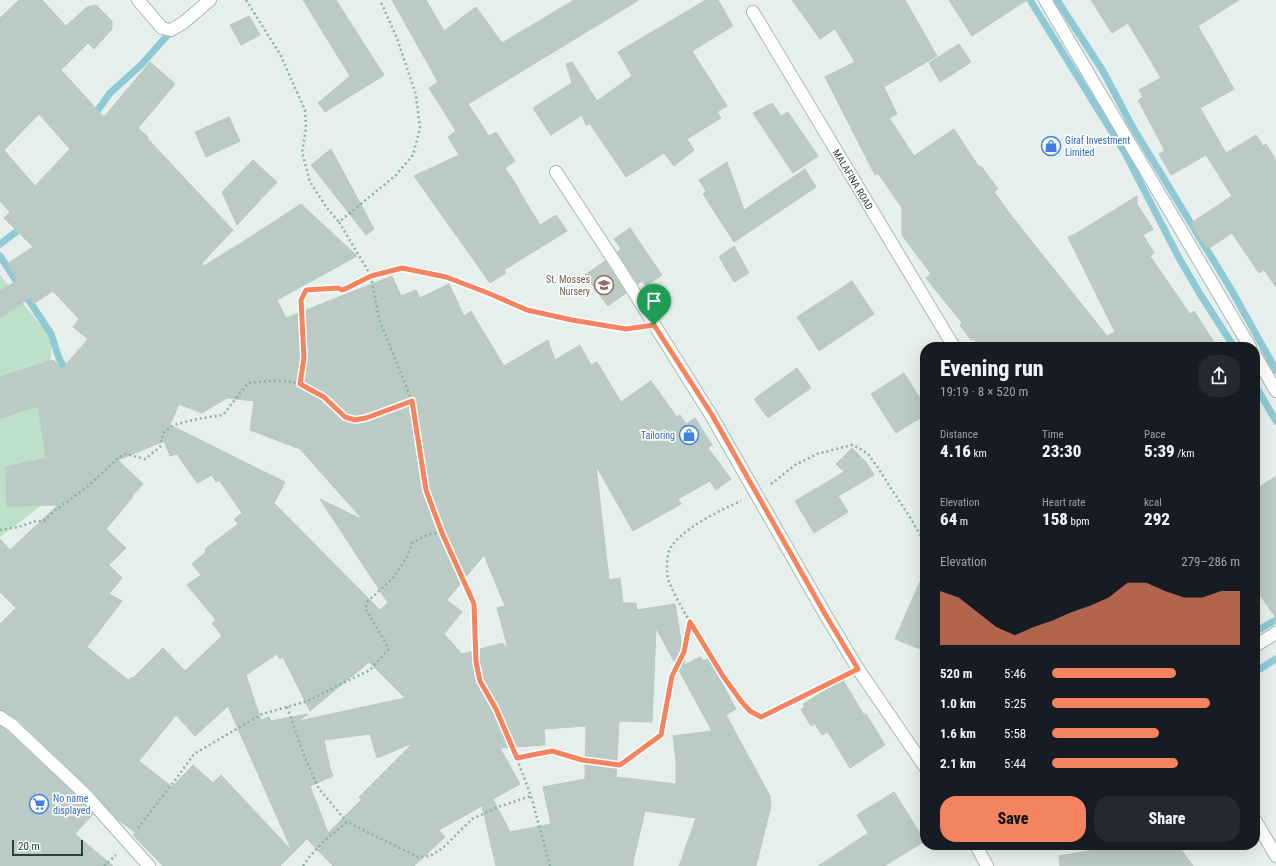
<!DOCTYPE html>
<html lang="en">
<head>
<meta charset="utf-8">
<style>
	body { margin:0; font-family:"Roboto Condensed",sans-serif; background:#242831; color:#f1f3f6; height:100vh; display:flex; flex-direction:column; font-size:15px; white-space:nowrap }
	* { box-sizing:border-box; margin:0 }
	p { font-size:13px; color:#9ea1a6 }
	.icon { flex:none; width:22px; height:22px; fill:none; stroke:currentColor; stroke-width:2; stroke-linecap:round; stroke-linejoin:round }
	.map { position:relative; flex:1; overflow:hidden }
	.panel { position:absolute; left:920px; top:342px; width:340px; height:508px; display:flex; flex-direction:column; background:#171b24; border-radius:16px; box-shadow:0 4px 16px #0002 }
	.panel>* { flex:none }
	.scale { position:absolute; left:12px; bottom:10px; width:71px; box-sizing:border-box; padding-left:4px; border:2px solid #24423a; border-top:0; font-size:11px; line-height:14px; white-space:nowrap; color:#24423a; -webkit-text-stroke:3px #f7fbf9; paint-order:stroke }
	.pin { position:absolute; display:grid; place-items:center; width:34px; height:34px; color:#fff; margin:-41px -17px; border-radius:50% 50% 50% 0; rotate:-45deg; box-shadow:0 0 4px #0007 }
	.pin .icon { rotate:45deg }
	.round { display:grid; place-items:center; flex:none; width:42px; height:42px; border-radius:16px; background:#242831 }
	.head { display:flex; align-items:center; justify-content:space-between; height:68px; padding:0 20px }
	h1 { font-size:22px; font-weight:800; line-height:30px }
	.metrics { display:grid; grid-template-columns:repeat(3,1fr); gap:6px; height:68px; padding:4px 20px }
	.metrics div { display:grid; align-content:center }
	.metrics b { font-size:17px; font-weight:800 }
	.metrics small { font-size:11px; font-weight:400 }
	.metrics p { font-size:11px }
	.chart { height:112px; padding:8px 20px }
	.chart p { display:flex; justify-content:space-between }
	.chart svg { width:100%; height:72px; margin-top:4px; fill:#f4845f; opacity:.7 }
	.cta { display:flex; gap:8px; margin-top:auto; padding:8px 20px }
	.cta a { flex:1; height:46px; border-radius:16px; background:#f4845f; color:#111; font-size:16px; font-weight:800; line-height:46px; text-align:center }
	.cta a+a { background:#242831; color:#f1f3f6 }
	ul { padding:0 20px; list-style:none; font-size:13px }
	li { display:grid; grid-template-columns:64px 48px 1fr; align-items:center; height:30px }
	li i { height:10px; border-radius:5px; background:#f4845f }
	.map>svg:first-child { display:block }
</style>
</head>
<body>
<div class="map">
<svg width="1276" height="866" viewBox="0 0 1276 866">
	<rect width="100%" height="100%" fill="#e6efeb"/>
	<!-- green -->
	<path fill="#bfe0c8" d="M0,275l52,64 -10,166 -42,32z"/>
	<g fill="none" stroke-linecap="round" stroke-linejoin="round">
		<!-- stream -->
		<path stroke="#8ec9d4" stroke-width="7" d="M1030,0l95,153 54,105 21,36 34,53
			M1057,0l46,71 29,55 100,165 44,79
			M93,117l17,-24 31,-28 32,-36
			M0,244l24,-18
			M0,256l51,78 9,27 10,13
			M1255,385l21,36
			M1255,632l21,-12
			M1255,672l21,-13"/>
	</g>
	<!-- building -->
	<path fill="#bbcac4" stroke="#b8c9c2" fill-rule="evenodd" d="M19,0h23l24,26 21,-19 9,-2 16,16v8l-18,20 -6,-6 -27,27 43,47 46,-55 25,22 -37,44 10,9 -1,1 86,92 -31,33 2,3 40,-25 1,1 -1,-1 57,-37 56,52 -80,44 9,18 106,-42 9,20 15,-6 4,8 29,-14 15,32 7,-5 33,55 44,-26 7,20 25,-15 11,20 6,-3 24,40 30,-21 26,36 3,-2 6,9 9,-6 17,27 -4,3 23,31 -15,11 -6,-9 -32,18 3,5 -48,27 -37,-65 13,114 11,-2 3,25h13l1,7 38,-6 10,61 15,-8 3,4 6,-3 27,51 -10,6 44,81 1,10 -15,60h-77l17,-48 -51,-7 -11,46 -1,9h-137l-14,-60 -43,24 6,7 -31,29h-81l-26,-27 -27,27h-117l-30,-31 3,-2 -20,-15 -26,-29 -73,-70 -13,-8 -4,-1v-86l16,-16 -16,-16v-53l10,11 48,-45 -51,1 -1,-39 40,-9 -8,-52 -38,12v-41l53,-17 9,9 26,-30 -15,-12 6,-8 -26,-28 -20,13 -3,-6 -30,20v-27l18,-11 -11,-16 26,-17 -29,-29 6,-6 -10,-11v-183zM39,114l31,35 -35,37 -31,-36zM227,398l27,3 -4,29 50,19 63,71 -43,-21 68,104 -8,7 -106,-107 11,-21 -115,-57 9,-21 23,9zM164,441l6,15 7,-2 20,29 15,-8 4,7 3,-2 23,33 -8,6 4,5 -33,25 1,3 -14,12 9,11 -14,10 29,35 -4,3 10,13 -37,35 -22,-23 -30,30 -1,-1 -4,3 -41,-33 35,-46 -13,-7 13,-16 -13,-13 17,-17 -20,-19 27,-32 -1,-1 11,-12 -25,-24zM484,555l21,51 -8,2 11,40 -6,-5 -40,11 -18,-20 18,-22 -15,-12zM656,628l56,103 -39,5 3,25v23l-60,-7 3,-56 33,1zM277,654l3,5 3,-2 27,54 59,-49 36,36 -106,23 9,-7 -37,7 -2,-4 -8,3 -15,-45zM228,706l64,145 -71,-76 -8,8 -20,-18 -21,22 -33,-26 37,-46 19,21zM586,726l-1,53 -42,8 8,37 -41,8 -17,-33 27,-15 -20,-36 45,-3 -1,-16zM370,734l7,24 36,-15 -54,54 2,3 -33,33 -18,-47 23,-10 -3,-8 -6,-28z
		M303,0h33l48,75 -59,37 -7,-9 32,-27z
		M392,0h34l18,31 32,-24 26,36 72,-43h65l-171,104 21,32 7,-4 19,29 -10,7 14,21h-1l22,36 16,-10 11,16 -63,39 2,3 -16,10 -76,-107 45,-21 -11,-18 8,-6 -27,-43 9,-6z
		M706,0h12l15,26 -41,25 35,55 -10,6 4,6 -34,21 7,11 -20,16 -10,-13 -38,24 -36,-53 -4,1 -4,-10 -31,20 -18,-27 39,-25 -6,-19 6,-2 25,39 35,-25 -14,-24z
		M792,0h113l32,56 -53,31 13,27 -8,4 25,38 40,-27 25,38 2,-1 17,23 -4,3 16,22 97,122 8,-4 -47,-95 9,-4 60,-37v8l16,25 -10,6 11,18 -4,3 40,58 4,-3 23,36h-238l-5,-8 -3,1 -11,-15 2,-2 -36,-45 5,-4 -29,-39v-27l-24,-35 -3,2 -50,-98 30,-15 -20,-33 -15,10z
		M949,0h78l-55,36z
		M1091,0h148l-41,26 36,63 -34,19 26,45 30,-18 7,11 3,-2 10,16v127l-12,-17 -5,3 -27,-40 -24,16 -17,-26 41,-27 -26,-41 -35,20 -12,-21 6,-3 -27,-51 5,-3 -4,-7 22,-12 -33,-55 -16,10z
		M249,16l11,19 -19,10 -11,-20z
		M959,44l12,18 -31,20 -11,-19z
		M772,103l9,13 7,-4 30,44 -25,17 -40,-60z
		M229,117l11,24 -34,16 -11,-25z
		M331,149l43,80 -8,6 -55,-70z
		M253,160l24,22 -40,43 -15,-33z
		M727,162l17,48 61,-41 11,18 -82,55 -31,-48 3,-3 -7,-11z
		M630,228l32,47 -16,11 -4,-5 -4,3 -21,-32 4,-3 -7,-10z
		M734,246l15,27 -15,9 -15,-25z
		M605,261l21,32 -18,13 -23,-31z
		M852,281l22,33 -55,37 -22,-34z
		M797,368l14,20 -43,30 -14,-19z
		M904,373l21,33v9l-29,18 -25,-39z
		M852,448l14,14 8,13 -36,21 10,16 -34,21 -19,-32 49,-29 -8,-8z
		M1276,476v142l-21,-30v-98z
		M925,570v81l-30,-12z
		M843,680l21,35 2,-1 19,31 -35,23 -22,-36 -6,3 -7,-11 -4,2 -10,-17 4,-2 -2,-3z
		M0,726l7,5 73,68 13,15 -18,20 38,32h-113z
		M894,792l31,49 -41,25h-66l50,-33 -11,-18z
		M1121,845h57l15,21h-133l-1,-10z"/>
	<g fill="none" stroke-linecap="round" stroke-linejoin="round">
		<defs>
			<g id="minor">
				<path d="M138,0l24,28 9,2 12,-7 27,-23"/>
				<path d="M1045,0l205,347"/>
				<path id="s1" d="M753,12l201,335"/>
				<path d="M556,172l59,90 96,153 114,199 33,55 67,98"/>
				<path d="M1255,355l21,36"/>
				<path d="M1255,646l21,-13"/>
				<path d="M0,717l12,8 73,69 64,72"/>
				<path d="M1255,820l21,36"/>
				<path d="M976,845l11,21"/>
			</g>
		</defs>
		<!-- minor casing -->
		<use href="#minor" stroke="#a8b8b2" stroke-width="14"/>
		<!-- path -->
		<path stroke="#86b3a5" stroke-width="2.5" stroke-dasharray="2 3" stroke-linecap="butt" d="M246,0l34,54 25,56 1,19 -4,23 8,30 17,26 12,14
			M300,384l4,-26 -3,-58 5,-10 32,-2 4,2 3,-1 26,-13 -32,-54 57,-47 17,-20 7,-27 -4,-33 -19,-57 -17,-38
			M771,484l24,-19 22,-11 35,-9 7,3 9,6 8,11 35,54 14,24
			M0,530l18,-3 18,-6h8l9,-9 34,-25 32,-30 7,-3 19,5 15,-12 3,-14 11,-8 23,-6 26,-4 25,-32c31,-3 48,-6 75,14 11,7 18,21 32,23 14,1 43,-14 57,-19
			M690,622c-6,-11 -23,-38 -23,-50 0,-5 0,-16 2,-21 8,-20 53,-42 72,-50
			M287,707l18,51 14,31 28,33
			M517,759l35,-8 30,9 38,5 41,-30 10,-59 13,-24 6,-30 33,54 18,25 9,10 11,6 80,-40
			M138,828l38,-49 18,-25 68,-40 46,-13 25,-13 37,-18 18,-20 -2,-7 -21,-35 3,-7 25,-23 14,-21 5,-14 11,-6 10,-4h8
			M104,866l12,-11
			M303,866l7,-10 14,-15 23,-19 71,35 12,-1 13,-8 29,-29 26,-12 33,-11
			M550,866l-19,-70 -14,-37 -21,-50 -16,-28 -4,-19 -2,-58 -33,-71 -15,-43 -14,-89 -33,-82 -8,-43 31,-8 44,9 42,16 39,17 45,10 54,9 8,-1"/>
		<!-- minor -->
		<use href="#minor" stroke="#fff" stroke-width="12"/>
	</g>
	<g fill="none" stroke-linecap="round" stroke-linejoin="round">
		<defs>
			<path id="route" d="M402,268l44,9 42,16 39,17 45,10 54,9 28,-4 58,90 113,199 33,55 -97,48 -11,-6 -9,-10 -18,-25 -33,-54 -6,30 -12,24 -11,59 -41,30 -38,-5 -30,-9 -35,7 -21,-49 -16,-28 -4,-19 -2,-58 -32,-71 -16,-43 -14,-89 -46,17 -11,2 -10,-3 -21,-20 -24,-13 4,-26 -3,-58 5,-10 32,-2 4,2 3,-1 26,-13z"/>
		</defs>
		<!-- route casing -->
		<use href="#route" stroke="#fff" stroke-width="8"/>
		<!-- route -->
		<use href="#route" stroke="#f4845f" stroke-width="5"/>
	</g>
	<!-- icons -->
	<defs>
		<symbol id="shop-ring" viewBox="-11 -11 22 22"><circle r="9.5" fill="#f7fbf9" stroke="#3f7fe0" stroke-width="1.5"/><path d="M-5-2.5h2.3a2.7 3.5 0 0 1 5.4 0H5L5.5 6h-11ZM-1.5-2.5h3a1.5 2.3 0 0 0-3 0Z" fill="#3f7fe0"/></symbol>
		<symbol id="school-ring" viewBox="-11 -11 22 22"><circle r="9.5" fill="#f7fbf9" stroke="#8d6e63" stroke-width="1.5"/><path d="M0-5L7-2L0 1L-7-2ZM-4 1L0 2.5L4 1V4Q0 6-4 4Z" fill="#8d6e63"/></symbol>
		<symbol id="supermarket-ring" viewBox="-11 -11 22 22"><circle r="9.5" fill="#f7fbf9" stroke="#3f7fe0" stroke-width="1.5"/><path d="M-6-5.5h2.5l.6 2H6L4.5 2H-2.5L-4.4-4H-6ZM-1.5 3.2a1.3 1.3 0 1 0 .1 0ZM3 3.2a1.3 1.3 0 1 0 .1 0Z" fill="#3f7fe0"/></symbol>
	</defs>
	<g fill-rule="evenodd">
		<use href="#shop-ring" x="1040" y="135" width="22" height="22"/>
		<use href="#school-ring" x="593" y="274" width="22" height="22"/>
		<use href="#shop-ring" x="678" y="424" width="22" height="22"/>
		<use href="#supermarket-ring" x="28" y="793" width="22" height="22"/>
	</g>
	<g text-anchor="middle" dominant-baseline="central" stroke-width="3.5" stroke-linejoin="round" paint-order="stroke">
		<!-- shop labels -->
		<g font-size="10" fill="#366cbe" stroke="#f7fbf9" text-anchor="start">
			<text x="1065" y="140">Giraf Investment<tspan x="1065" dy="12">Limited</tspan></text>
			<text x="675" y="435" text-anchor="end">Tailoring</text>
			<text x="53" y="798">No name<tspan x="53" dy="12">displayed</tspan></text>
		</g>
		<!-- street labels -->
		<g font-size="10" fill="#24423a" stroke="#f7fbf9">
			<text stroke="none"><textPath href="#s1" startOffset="195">MALAFINA ROAD</textPath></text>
		</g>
		<!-- education labels -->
		<g font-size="10" fill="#785e54" stroke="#f7fbf9" text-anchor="end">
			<text x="590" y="279">St. Mosses<tspan x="590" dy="12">Nursery</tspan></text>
		</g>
	</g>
</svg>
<div class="scale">20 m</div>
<div class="pin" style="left:654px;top:325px;background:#1e9e55"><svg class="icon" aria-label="arrive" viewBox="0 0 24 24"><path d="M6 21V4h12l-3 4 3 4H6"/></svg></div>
<section class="panel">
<div class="head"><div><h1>Evening run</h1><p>19:19 · 8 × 520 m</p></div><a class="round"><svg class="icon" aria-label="share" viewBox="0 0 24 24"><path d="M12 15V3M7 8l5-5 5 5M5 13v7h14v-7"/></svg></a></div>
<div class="metrics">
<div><p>Distance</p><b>4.16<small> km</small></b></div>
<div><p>Time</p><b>23:30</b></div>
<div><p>Pace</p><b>5:39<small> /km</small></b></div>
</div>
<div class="metrics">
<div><p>Elevation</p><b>64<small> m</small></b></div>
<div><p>Heart rate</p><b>158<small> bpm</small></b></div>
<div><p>kcal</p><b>292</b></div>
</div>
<div class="chart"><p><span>Elevation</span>279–286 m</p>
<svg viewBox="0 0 160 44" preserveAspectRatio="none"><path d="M0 44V11L10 15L20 24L30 33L40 38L50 33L60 29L70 24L80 20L90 15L100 6L110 6L120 11L130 15L140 15L150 11L160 11V44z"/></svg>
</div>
<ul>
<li><b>520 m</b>5:46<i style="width:66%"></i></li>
<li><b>1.0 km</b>5:25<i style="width:84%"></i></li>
<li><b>1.6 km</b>5:58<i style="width:57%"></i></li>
<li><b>2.1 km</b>5:44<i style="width:67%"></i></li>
</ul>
<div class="cta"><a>Save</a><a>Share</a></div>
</section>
</div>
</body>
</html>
